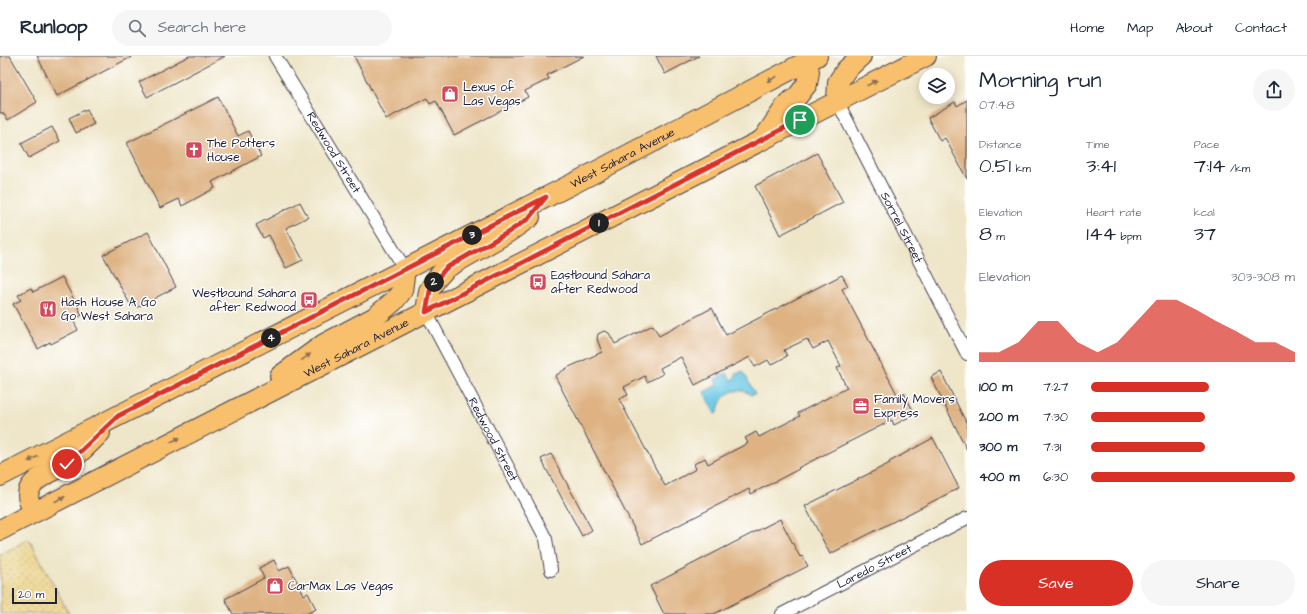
<!DOCTYPE html>
<html lang="en">
<head>
<meta charset="utf-8">
<style>
	body { margin:0; font-family:"Architects Daughter",sans-serif; background:#f6f6f7; color:#1f2937; height:100vh; display:flex; flex-direction:column; font-size:15px; white-space:nowrap }
	* { box-sizing:border-box; margin:0 }
	p { font-size:13px; color:#747a83 }
	.icon { flex:none; width:22px; height:22px; fill:none; stroke:currentColor; stroke-width:2; stroke-linecap:round; stroke-linejoin:round }
	.map { position:relative; flex:1; overflow:hidden }
	.sheet { display:flex; flex-direction:column; background:#fff; width:340px }
	.sheet>* { flex:none }
	.tools { position:absolute; left:919px; top:12px; display:grid; gap:8px }
	.tools a { display:grid; place-items:center; width:36px; height:36px; border-radius:50%; background:#fff; box-shadow:0 2px 10px #0003; font-size:20px }
	.scale { position:absolute; left:12px; bottom:10px; width:45px; box-sizing:border-box; padding-left:4px; border:2px solid #22223b; border-top:0; font-size:11px; line-height:14px; white-space:nowrap; color:#22223b; -webkit-text-stroke:3px #fff; paint-order:stroke }
	.pin { position:absolute; display:grid; place-items:center; width:34px; height:34px; color:#fff; margin:-17px; border:2px solid #fff; border-radius:50%; box-shadow:0 1px 4px #0007 }
	.km { position:absolute; width:20px; height:20px; margin:-10px; border-radius:50%; background:#222; color:#fff; font-size:11px; line-height:20px; text-align:center }
	.round { display:grid; place-items:center; flex:none; width:42px; height:42px; border-radius:21px; background:#f6f6f7 }
	.overview { display:flex; align-items:center; justify-content:space-between; height:68px; padding:0 12px }
	h1 { font-size:22px; font-weight:600; line-height:30px }
	.stats { display:grid; grid-template-columns:repeat(3,1fr); gap:6px; height:68px; padding:4px 12px }
	.stats div { display:grid; align-content:center }
	.stats b { font-size:20px; font-weight:600 }
	.stats small { font-size:11px; font-weight:400 }
	.stats p { font-size:11px }
	.chart { height:112px; padding:8px 12px }
	.chart p { display:flex; justify-content:space-between }
	.chart svg { width:100%; height:72px; margin-top:4px; fill:#d93025; opacity:.7 }
	.primary-button { display:flex; gap:8px; margin-top:auto; padding:8px 12px }
	.primary-button a { flex:1; height:46px; border-radius:24px; background:#d93025; color:#fff; font-size:16px; font-weight:600; line-height:46px; text-align:center }
	.primary-button a+a { background:#f6f6f7; color:#1f2937 }
	ul { padding:0 12px; list-style:none; font-size:13px }
	li { display:grid; grid-template-columns:64px 48px 1fr; align-items:center; height:30px }
	li i { height:10px; border-radius:5px; background:#d93025 }
	header { display:flex; align-items:center; gap:24px; box-sizing:border-box; height:56px; padding:0 20px; background:#fff; border-bottom:1px solid #e0e1e3 }
	header strong { font-size:19px }
	nav { display:flex; gap:22px; margin-inline-start:auto; font-size:14px }
	.search { width:280px; height:36px; background:#f6f6f7; display:flex; align-items:center; gap:10px; box-sizing:border-box; padding:0 14px; border-radius:22px; color:#747a83; font-size:15px }
	main { display:flex; flex:1; min-height:0 }
	.map>svg:first-child { display:block }
</style>
</head>
<body>
<header>
<strong>Runloop</strong>
<div class="search"><svg class="icon" aria-label="search" viewBox="0 0 24 24"><circle cx="10" cy="10" r="6"/><path d="M15 15l6 6"/></svg>Search here</div>
<nav><a>Home</a><a>Map</a><a>About</a><a>Contact</a></nav>
</header>
<main>
<div class="map">
<svg width="967" height="558" viewBox="0 0 967 558">
	<defs>
		<pattern id="sand-dots" width="8" height="8" patternUnits="userSpaceOnUse"><rect width="8" height="8" fill="#eeda9e"/><path d="M2 2h.1M6 6h.1" fill="none" stroke="#ccbb89" stroke-width="1.8" stroke-linecap="round"/></pattern>
	</defs>
	<rect width="100%" height="100%" fill="#fff"/>
	<filter id="ink" filterUnits="userSpaceOnUse"><feTurbulence type="fractalNoise" baseFrequency=".025" numOctaves="2"/><feDisplacementMap in="SourceGraphic" scale="8" xChannelSelector="R" yChannelSelector="G"/><feConvolveMatrix kernelMatrix="1 2 1 2 8 2 1 2 1" color-interpolation-filters="sRGB"/></filter>
	<filter id="wash" filterUnits="userSpaceOnUse"><feTurbulence type="fractalNoise" baseFrequency=".012" numOctaves="4" result="noise"/><feDisplacementMap in="SourceGraphic" scale="16" xChannelSelector="R" yChannelSelector="G"/><feGaussianBlur stdDeviation="0.9" result="paint"/><feColorMatrix in="noise" values="0 0 0 0 0 0 0 0 0 0 0 0 0 0 0 0 0 1.4 0 .05"/><feComposite in="paint" operator="in"/></filter>
	<g filter="url(#wash)">
		<rect width="100%" height="100%" fill="#efe6c9"/>
		<!-- sand -->
		<path fill="url(#sand-dots)" stroke="#887e6c" d="M29,483l40,75h-69v-59z"/>
		<!-- water -->
		<path fill="#65c6e3" stroke="#44748f" d="M743,315l12,23 -4,1c-15,-11 -32,0 -33,18l-3,1 -11,-22 13,-7 -2,-6 12,-6 4,7 4,-2 1,-4z"/>
		<g id="blocks">
			<!-- building -->
			<path fill="#deb282" fill-rule="evenodd" d="M0,0h10l27,46 -29,18 -5,-7h-3z
				M37,0h96l-76,40z
				M189,0h36l-78,41 -8,-15z
				M354,0h230l-37,19 2,4 -24,12 3,6 -74,38 -18,-34 -6,3 -3,-6 -41,21z
				M656,0h43l-34,18z
				M218,41l20,39 10,-5 13,25 -49,26 3,6 -33,18 -3,-7 -19,9 -33,-65z
				M967,44v79l-22,-41 -5,3 -12,-23 27,-16 2,4z
				M87,53l7,15 -18,9 -7,-15z
				M52,71l8,14 -31,17 -8,-15z
				M817,97l26,49 -63,33 -25,-49z
				M300,146l8,15 -22,11 17,32 -17,8 -17,-33 -6,3 -7,-13z
				M148,176l28,55 -38,20 -8,-3 -27,-49z
				M842,219l6,11 -6,3 56,107 6,-3 11,21 -21,11 -2,-5 -94,48 1,1 -48,25 -2,-5 -107,55 -87,-168 12,-8 35,-16 -5,-13 1,-5 6,-3 5,2 6,11 38,-19 6,11 53,-28 14,27zM807,283l6,10 15,-8 13,25 -4,2 10,20 -49,25 2,3 -41,21 -3,-5 -11,6 3,5 -40,21 -3,-6 -11,6 2,5 -31,17 -46,-87 9,-4 -4,-8 21,-11 2,6 16,-8 -3,-6 21,-11 14,28 55,-28 5,10 13,-7 3,5 16,-9 -3,-6z
				M62,221l20,38 -9,5 5,10 -27,14 -1,-2 -12,7 -25,-45 8,-4 -3,-5 13,-7 2,4z
				M941,316l26,52v26l-36,-73z
				M933,382l26,50 -129,66 -25,-48 85,-43 -1,-1z
				M551,398l41,76 -10,6 -41,-77z
				M780,463l20,38 2,-1 6,10 -94,48h-50l-14,-28z
				M274,504l5,11 10,-5 15,29 4,-2 8,16 -10,5h-73l-8,-15 39,-21 -5,-10z"/>
		</g>
	</g>
	<g filter="url(#ink)">
		<use href="#blocks" fill-opacity="0" stroke="#413f50" stroke-width="1"/>
		<g fill="none" stroke-linecap="round" stroke-linejoin="round">
			<defs>
				<g id="minor">
					<path id="s1" d="M275,0l130,213"/>
					<path id="s2" d="M837,45l130,253"/>
					<path id="s3" d="M426,256l120,227 5,31"/>
					<path id="s4" d="M782,558l185,-96"/>
				</g>
				<g id="primary">
					<path d="M837,45l1,-19 8,-12 15,-14"/>
					<path d="M764,82l24,-35 9,-6 10,-13 2,-12 -2,-11"/>
					<path d="M426,256l3,-21 7,-12 10,-11 61,-35 23,-16"/>
					<path d="M280,320l44,-32 51,-27 19,-16 8,-10 3,-22"/>
					<path id="s5" d="M0,420l582,-297 235,-123"/>
					<path d="M35,455c-2,-3 -5,-7 -6,-10 -7,-22 27,-29 39,-38 11,-9 22,-20 32,-30"/>
					<path id="s6" d="M0,474l926,-474"/>
				</g>
			</defs>
			<!-- minor casing -->
			<use href="#minor" stroke="#413f50" stroke-width="14"/>
			<!-- primary casing -->
			<use href="#primary" stroke="#413f50" stroke-width="22"/>
			<!-- minor -->
			<use href="#minor" stroke="#fff" stroke-width="12"/>
			<!-- primary -->
			<use href="#primary" stroke="#f8bf6c" stroke-width="20"/>
		</g>
		<!-- one-way arrows -->
		<defs><path id="oneway-solid" d="M-6-.8H1V-3.2L6.5 0L1 3.2V.8H-6Z"/></defs>
		<g fill="#8d7054">
			<use href="#oneway-solid" transform="translate(772 23) rotate(152)"/>
			<use href="#oneway-solid" transform="translate(872 27) rotate(-27)"/>
			<use href="#oneway-solid" transform="translate(306 301) rotate(-36)"/>
			<use href="#oneway-solid" transform="translate(175 384) rotate(-27)"/>
			<use href="#oneway-solid" transform="translate(33 403) rotate(153)"/>
			<use href="#oneway-solid" transform="translate(60 443) rotate(-27)"/>
		</g>
	</g>
	<g fill="none" stroke-linecap="round" stroke-linejoin="round" filter="url(#ink)">
		<defs>
			<path id="route" d="M67,408l51,-48 428,-219 -18,22 -21,14 -61,35 -10,12 -6,11 -4,21 374,-192"/>
		</defs>
		<!-- route casing -->
		<use href="#route" stroke="#fff" stroke-width="8"/>
		<!-- route -->
		<use href="#route" stroke="#d93025" stroke-width="5"/>
	</g>
	<!-- icons -->
	<defs>
		<symbol id="shop-square" viewBox="-11 -11 22 22"><rect x="-9" y="-9" width="18" height="18" rx="4" fill="#d1495b" stroke="#fff"/><path d="M-5-2.5h2.3a2.7 3.5 0 0 1 5.4 0H5L5.5 6h-11ZM-1.5-2.5h3a1.5 2.3 0 0 0-3 0Z" fill="#fff"/></symbol>
		<symbol id="church-square" viewBox="-11 -11 22 22"><rect x="-9" y="-9" width="18" height="18" rx="4" fill="#d1495b" stroke="#fff"/><path d="M-1.2-6h2.4v3.5h3.3v2.4h-3.3V6h-2.4V-.1h-3.3v-2.4h3.3Z" fill="#fff"/></symbol>
		<symbol id="bus-square" viewBox="-11 -11 22 22"><rect x="-9" y="-9" width="18" height="18" rx="4" fill="#d1495b" stroke="#fff"/><path d="M-5-6H5V4H4V6H2V4H-2V6H-4V4H-5ZM-3.5-4V0h7V-4ZM-3.5 1.2v1.5H-2V1.2ZM2 1.2v1.5H3.5V1.2Z" fill="#fff"/></symbol>
		<symbol id="restaurant-square" viewBox="-11 -11 22 22"><rect x="-9" y="-9" width="18" height="18" rx="4" fill="#d1495b" stroke="#fff"/><path d="M-5-6h1v4h1v-4h1v4h1v-4h1v5L-1.5 .5V6h-2V.5L-5-1ZM5-6V6H3V1.5H1.5Q1.5-4 5-6Z" fill="#fff"/></symbol>
		<symbol id="office-square" viewBox="-11 -11 22 22"><rect x="-9" y="-9" width="18" height="18" rx="4" fill="#d1495b" stroke="#fff"/><path d="M-6-3h4V-5.5h4V-3h4V5H-6ZM-1-4.5V-3h2v-1.5ZM-6 0V1H6V0Z" fill="#fff"/></symbol>
	</defs>
	<g fill-rule="evenodd">
		<use href="#shop-square" x="440" y="28" width="20" height="20"/>
		<use href="#church-square" x="184" y="84" width="20" height="20"/>
		<use href="#bus-square" x="528" y="216" width="20" height="20"/>
		<use href="#bus-square" x="299" y="234" width="20" height="20"/>
		<use href="#restaurant-square" x="38" y="243" width="20" height="20"/>
		<use href="#office-square" x="851" y="340" width="20" height="20"/>
		<use href="#shop-square" x="265" y="520" width="20" height="20"/>
	</g>
	<g text-anchor="middle" dominant-baseline="central" stroke-width="3" stroke-linejoin="round" paint-order="stroke">
		<!-- poi labels -->
		<g font-size="12" fill="#22223b" stroke="#fff" text-anchor="start">
			<text x="463" y="31">Lexus of<tspan x="463" dy="14">Las Vegas</tspan></text>
			<text x="207" y="87">The Potters<tspan x="207" dy="14">House</tspan></text>
			<text x="551" y="219">Eastbound Sahara<tspan x="551" dy="14">after Redwood</tspan></text>
			<text x="296" y="237" text-anchor="end">Westbound Sahara<tspan x="296" dy="14">after Redwood</tspan></text>
			<text x="61" y="246">Hash House A Go<tspan x="61" dy="14">Go West Sahara</tspan></text>
			<text x="874" y="343">Family Movers<tspan x="874" dy="14">Express</tspan></text>
			<text x="288" y="530">CarMax Las Vegas</text>
		</g>
		<!-- street labels -->
		<g font-size="12" fill="#22223b" stroke="#fff">
			<text stroke="none"><textPath href="#s1" startOffset="113">Redwood Street</textPath></text>
			<text stroke="none"><textPath href="#s5" startOffset="699">West Sahara Avenue</textPath></text>
			<text stroke="none"><textPath href="#s2" startOffset="142">Sorrel Street</textPath></text>
			<text stroke="none"><textPath href="#s6" startOffset="400">West Sahara Avenue</textPath></text>
			<text stroke="none"><textPath href="#s3" startOffset="144">Redwood Street</textPath></text>
			<text stroke="none"><textPath href="#s4" startOffset="104">Laredo Street</textPath></text>
		</g>
	</g>
</svg>
<div class="tools">
<a><svg class="icon" aria-label="layers" viewBox="0 0 24 24"><path d="M12 4l9 5-9 5-9-5zM3 14l9 5 9-5"/></svg></a>
</div>
<div class="scale">20 m</div>
<div class="pin" style="left:800px;top:64px;background:#1e9e55"><svg class="icon" aria-label="arrive" viewBox="0 0 24 24"><path d="M6 21V4h12l-3 4 3 4H6"/></svg></div>
<div class="pin" style="left:67px;top:408px;background:#d93025"><svg class="icon" aria-label="check" viewBox="0 0 24 24"><path d="M5 12l5 5 9-10"/></svg></div>
<b class="km" style="left:599px;top:167px">1</b>
<b class="km" style="left:434px;top:226px">2</b>
<b class="km" style="left:472px;top:179px">3</b>
<b class="km" style="left:271px;top:282px">4</b>
</div>
<section class="sheet">
<div class="overview"><div><h1>Morning run</h1><p>07:48</p></div><a class="round"><svg class="icon" aria-label="share" viewBox="0 0 24 24"><path d="M12 15V3M7 8l5-5 5 5M5 13v7h14v-7"/></svg></a></div>
<div class="stats">
<div><p>Distance</p><b>0.51<small> km</small></b></div>
<div><p>Time</p><b>3:41</b></div>
<div><p>Pace</p><b>7:14<small> /km</small></b></div>
</div>
<div class="stats">
<div><p>Elevation</p><b>8<small> m</small></b></div>
<div><p>Heart rate</p><b>144<small> bpm</small></b></div>
<div><p>kcal</p><b>37</b></div>
</div>
<div class="chart"><p><span>Elevation</span>303–308 m</p>
<svg viewBox="0 0 160 44" preserveAspectRatio="none"><path d="M0 44V38L10 38L20 32L30 19L40 19L50 32L60 38L70 32L80 19L90 6L100 6L110 12L120 19L130 25L140 32L150 32L160 38V44z"/></svg>
</div>
<ul>
<li><b>100 m</b>7:27<i style="width:58%"></i></li>
<li><b>200 m</b>7:30<i style="width:56%"></i></li>
<li><b>300 m</b>7:31<i style="width:56%"></i></li>
<li><b>400 m</b>6:30<i style="width:100%"></i></li>
</ul>
<div class="primary-button"><a>Save</a><a>Share</a></div>
</section>
</main>
</body>
</html>
